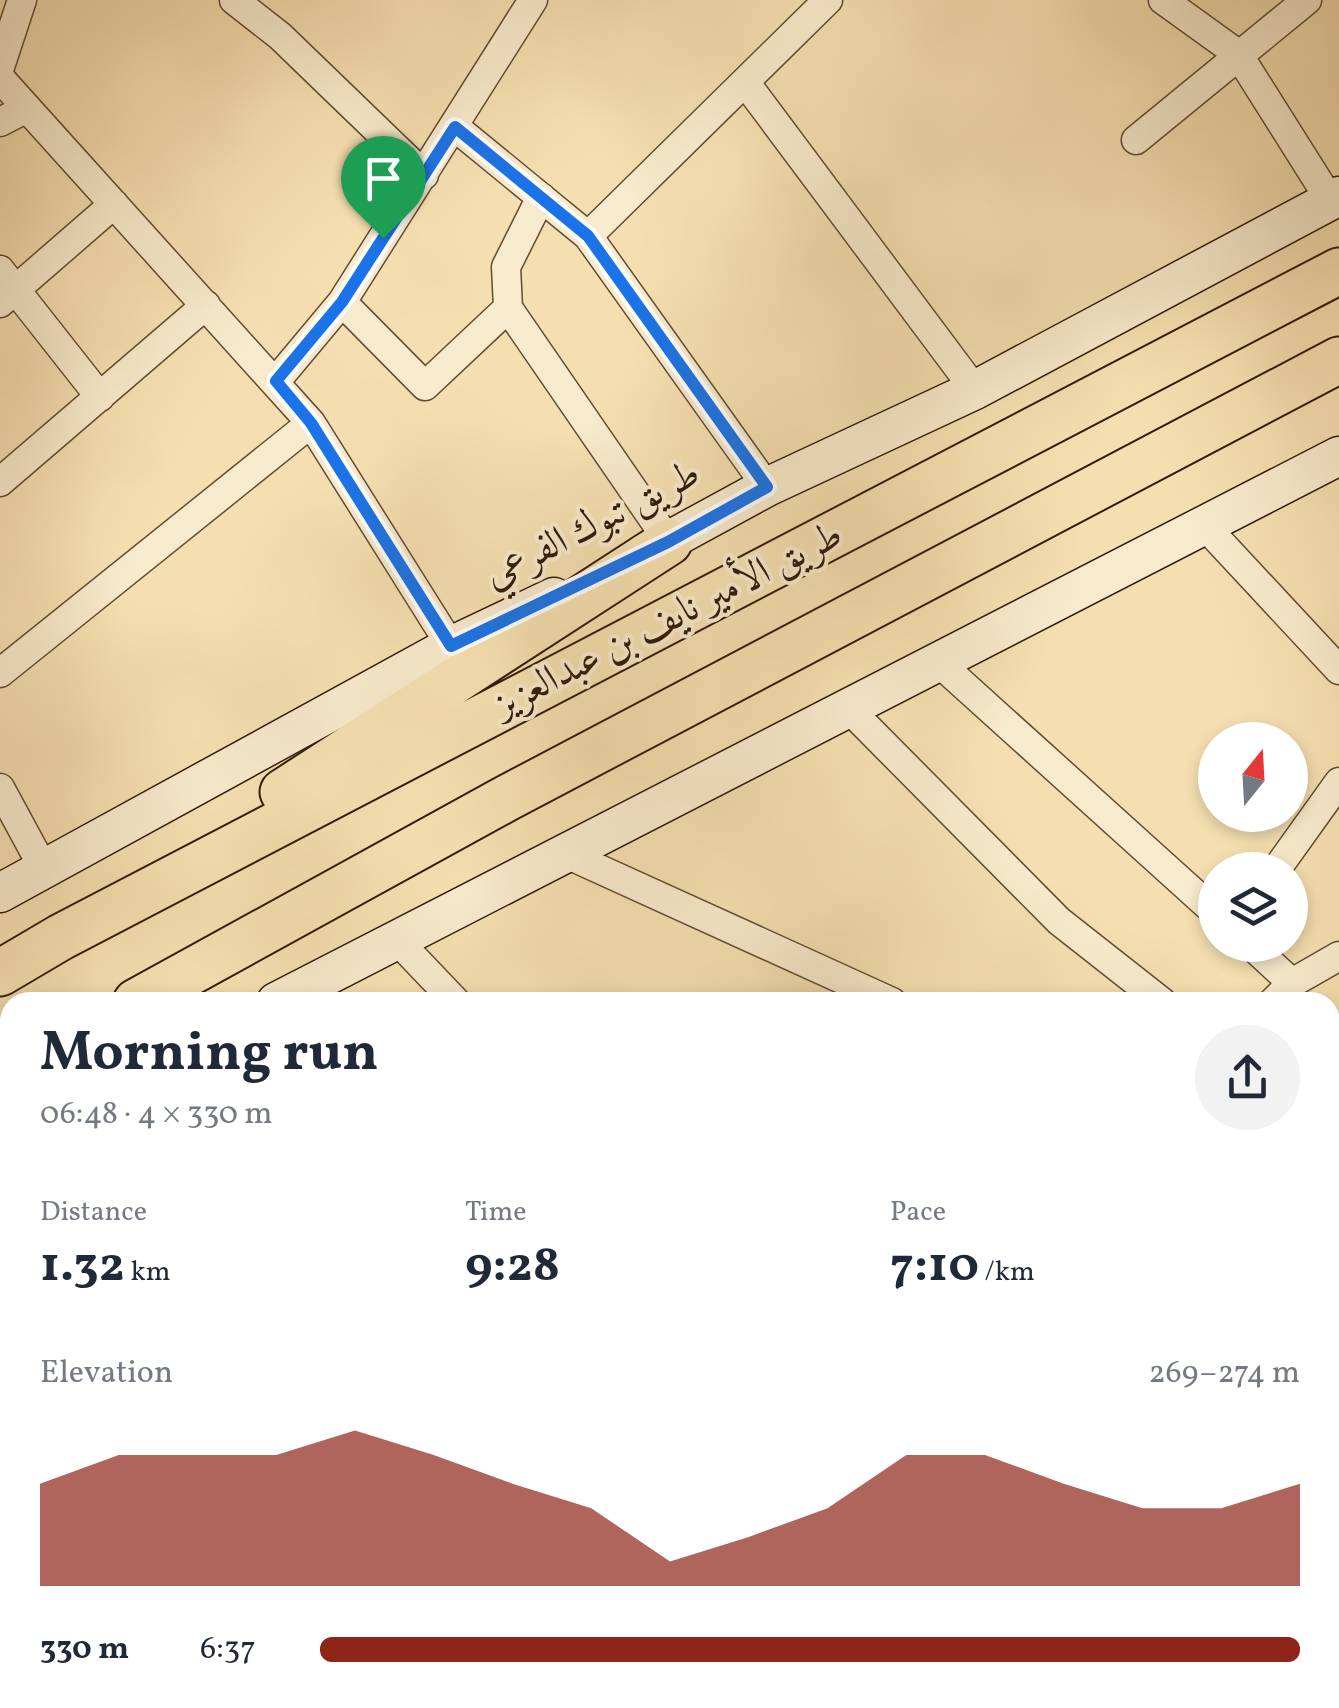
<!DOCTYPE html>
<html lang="en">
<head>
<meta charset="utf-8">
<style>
	body { margin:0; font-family:Vollkorn,Amiri,serif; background:#f2f2f3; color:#1f2937; height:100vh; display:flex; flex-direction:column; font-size:38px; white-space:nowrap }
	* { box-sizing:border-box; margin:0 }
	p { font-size:32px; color:#747a83 }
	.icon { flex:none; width:55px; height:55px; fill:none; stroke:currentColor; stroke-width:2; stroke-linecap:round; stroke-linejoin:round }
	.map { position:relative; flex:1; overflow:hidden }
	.sheet { position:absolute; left:0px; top:992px; width:1340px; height:718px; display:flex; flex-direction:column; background:#fff; border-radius:30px 30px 0 0; box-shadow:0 5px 15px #0003 }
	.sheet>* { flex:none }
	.needle { width:65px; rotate:18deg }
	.buttons { position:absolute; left:1198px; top:722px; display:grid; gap:20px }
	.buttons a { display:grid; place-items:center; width:110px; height:110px; border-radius:50%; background:#fff; box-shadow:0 5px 15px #0003; font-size:50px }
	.pin { position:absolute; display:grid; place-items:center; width:85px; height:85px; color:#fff; margin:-102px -42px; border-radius:50% 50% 50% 0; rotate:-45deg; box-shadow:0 0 10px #0007 }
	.pin .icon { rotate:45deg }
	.round { display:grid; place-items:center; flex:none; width:105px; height:105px; border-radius:52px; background:#f2f2f3 }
	.head { display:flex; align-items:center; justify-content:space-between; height:170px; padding:0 40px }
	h1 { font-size:55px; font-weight:700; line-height:75px }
	.metrics { display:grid; grid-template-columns:repeat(3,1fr); gap:15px; height:170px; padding:10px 40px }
	.metrics div { display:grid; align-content:center }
	.metrics b { font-size:50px; font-weight:700 }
	.metrics small { font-size:28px; font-weight:400 }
	.metrics p { font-size:28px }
	.chart { height:280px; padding:20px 40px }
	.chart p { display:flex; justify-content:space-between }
	.chart svg { width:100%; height:180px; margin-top:10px; fill:#8f2418; opacity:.7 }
	ul { padding:0 40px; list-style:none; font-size:32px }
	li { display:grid; grid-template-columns:160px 120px 1fr; align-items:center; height:75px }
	li i { height:25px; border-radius:12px; background:#8f2418 }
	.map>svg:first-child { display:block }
</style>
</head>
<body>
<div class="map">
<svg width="1339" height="1708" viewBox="0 0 1339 1708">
	<rect width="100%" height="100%" fill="#f5dfb0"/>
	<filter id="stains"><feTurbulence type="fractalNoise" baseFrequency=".002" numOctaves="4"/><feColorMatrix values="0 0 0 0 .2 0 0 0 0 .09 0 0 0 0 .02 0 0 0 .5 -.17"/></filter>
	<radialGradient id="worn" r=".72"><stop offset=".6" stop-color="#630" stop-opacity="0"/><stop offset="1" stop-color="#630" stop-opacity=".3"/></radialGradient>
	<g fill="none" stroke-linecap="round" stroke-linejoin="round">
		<defs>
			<path id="minor" d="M234,0l46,36 144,139
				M1163,0l75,54 92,146
				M0,67l22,-67
				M0,78l311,345 140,223
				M745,82l230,308
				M0,122l27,-14
				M455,127l133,109 179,251
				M1136,140l171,-140
				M541,197l-35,70 2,41 161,234
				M588,236l240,-236
				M0,270l100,127
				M342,302l83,84 83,-78
				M0,303l114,-99
				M276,381l66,-79 191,-302
				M0,482l206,-177
				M1205,526l134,144
				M936,660l279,252
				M0,673l311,-250
				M849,709l210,212 103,81
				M0,788l45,83
				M564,853l328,149
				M1276,870l63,-88
				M396,939l60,63
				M1251,945l41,38
				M1273,1002l19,-19 47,-27
				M1330,1201l9,4
				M1330,1493l9,4
				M0,1687l10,-11
				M408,1700l19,8
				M1216,1700l28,8
				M710,1708l2,-8
				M844,1708l3,-8
				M1079,1708l3,-8"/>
			<path id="secondary" d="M644,554l123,-67 208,-97 364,-194
				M0,893l451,-247 103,-49
				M276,1002l1063,-546
				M0,1152l10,-5"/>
			<path id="trunk" d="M283,792l386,-250
				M0,973l61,-36 1278,-666
				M136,1002l371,-204 832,-438
				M0,1077l10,-5"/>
		</defs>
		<!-- minor casing -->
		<use href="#minor" stroke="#624c33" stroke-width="31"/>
		<!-- secondary casing -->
		<use href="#secondary" stroke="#311b09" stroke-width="41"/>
		<!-- trunk casing -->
		<use href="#trunk" stroke="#311b09" stroke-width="49"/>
		<!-- minor -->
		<use href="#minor" stroke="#f8eacc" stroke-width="28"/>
		<!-- secondary -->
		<use href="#secondary" stroke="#f8eacc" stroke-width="38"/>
		<!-- trunk -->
		<use href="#trunk" stroke="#f5dfb0" stroke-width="45"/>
	</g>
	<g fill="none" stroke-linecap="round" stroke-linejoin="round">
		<defs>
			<path id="route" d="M455,127l133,109 179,251 -99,55 -217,104 -140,-223 -35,-42 66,-79z"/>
		</defs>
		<!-- route casing -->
		<use href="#route" stroke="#fff" stroke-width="20"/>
		<!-- route -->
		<use href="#route" stroke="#1a73e8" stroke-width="12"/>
	</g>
	<g text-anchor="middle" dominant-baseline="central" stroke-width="8" stroke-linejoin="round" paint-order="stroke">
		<!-- street labels -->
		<g font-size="40" fill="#311b09" stroke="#f8eacc">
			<text transform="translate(593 526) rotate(-27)">طريق تبوك الفرعي</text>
			<text transform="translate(669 621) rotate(-27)">طريق الأمير نايف بن عبدالعزيز</text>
		</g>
	</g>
	<rect width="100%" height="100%" filter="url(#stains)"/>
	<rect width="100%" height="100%" fill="url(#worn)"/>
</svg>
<div class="buttons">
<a><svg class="needle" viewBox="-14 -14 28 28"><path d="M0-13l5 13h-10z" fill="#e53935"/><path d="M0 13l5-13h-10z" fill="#747a83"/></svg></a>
<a><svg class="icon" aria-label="layers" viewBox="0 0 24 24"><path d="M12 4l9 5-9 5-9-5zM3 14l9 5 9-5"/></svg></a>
</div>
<div class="pin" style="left:383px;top:238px;background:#1e9e55"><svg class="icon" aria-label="arrive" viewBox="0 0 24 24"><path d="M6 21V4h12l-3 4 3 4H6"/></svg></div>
<section class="sheet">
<div class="head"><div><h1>Morning run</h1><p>06:48 · 4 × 330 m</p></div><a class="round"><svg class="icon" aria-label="share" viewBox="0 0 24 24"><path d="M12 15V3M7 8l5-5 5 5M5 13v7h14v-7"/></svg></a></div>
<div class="metrics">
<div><p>Distance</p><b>1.32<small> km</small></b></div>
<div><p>Time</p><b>9:28</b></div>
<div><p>Pace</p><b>7:10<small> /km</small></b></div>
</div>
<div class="chart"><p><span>Elevation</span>269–274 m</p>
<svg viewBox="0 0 160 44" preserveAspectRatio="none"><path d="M0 44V19L10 12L20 12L30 12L40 6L50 12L60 19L70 25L80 38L90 32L100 25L110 12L120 12L130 19L140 25L150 25L160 19V44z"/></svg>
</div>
<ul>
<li><b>330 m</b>6:37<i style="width:100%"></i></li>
</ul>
</section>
</div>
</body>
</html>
